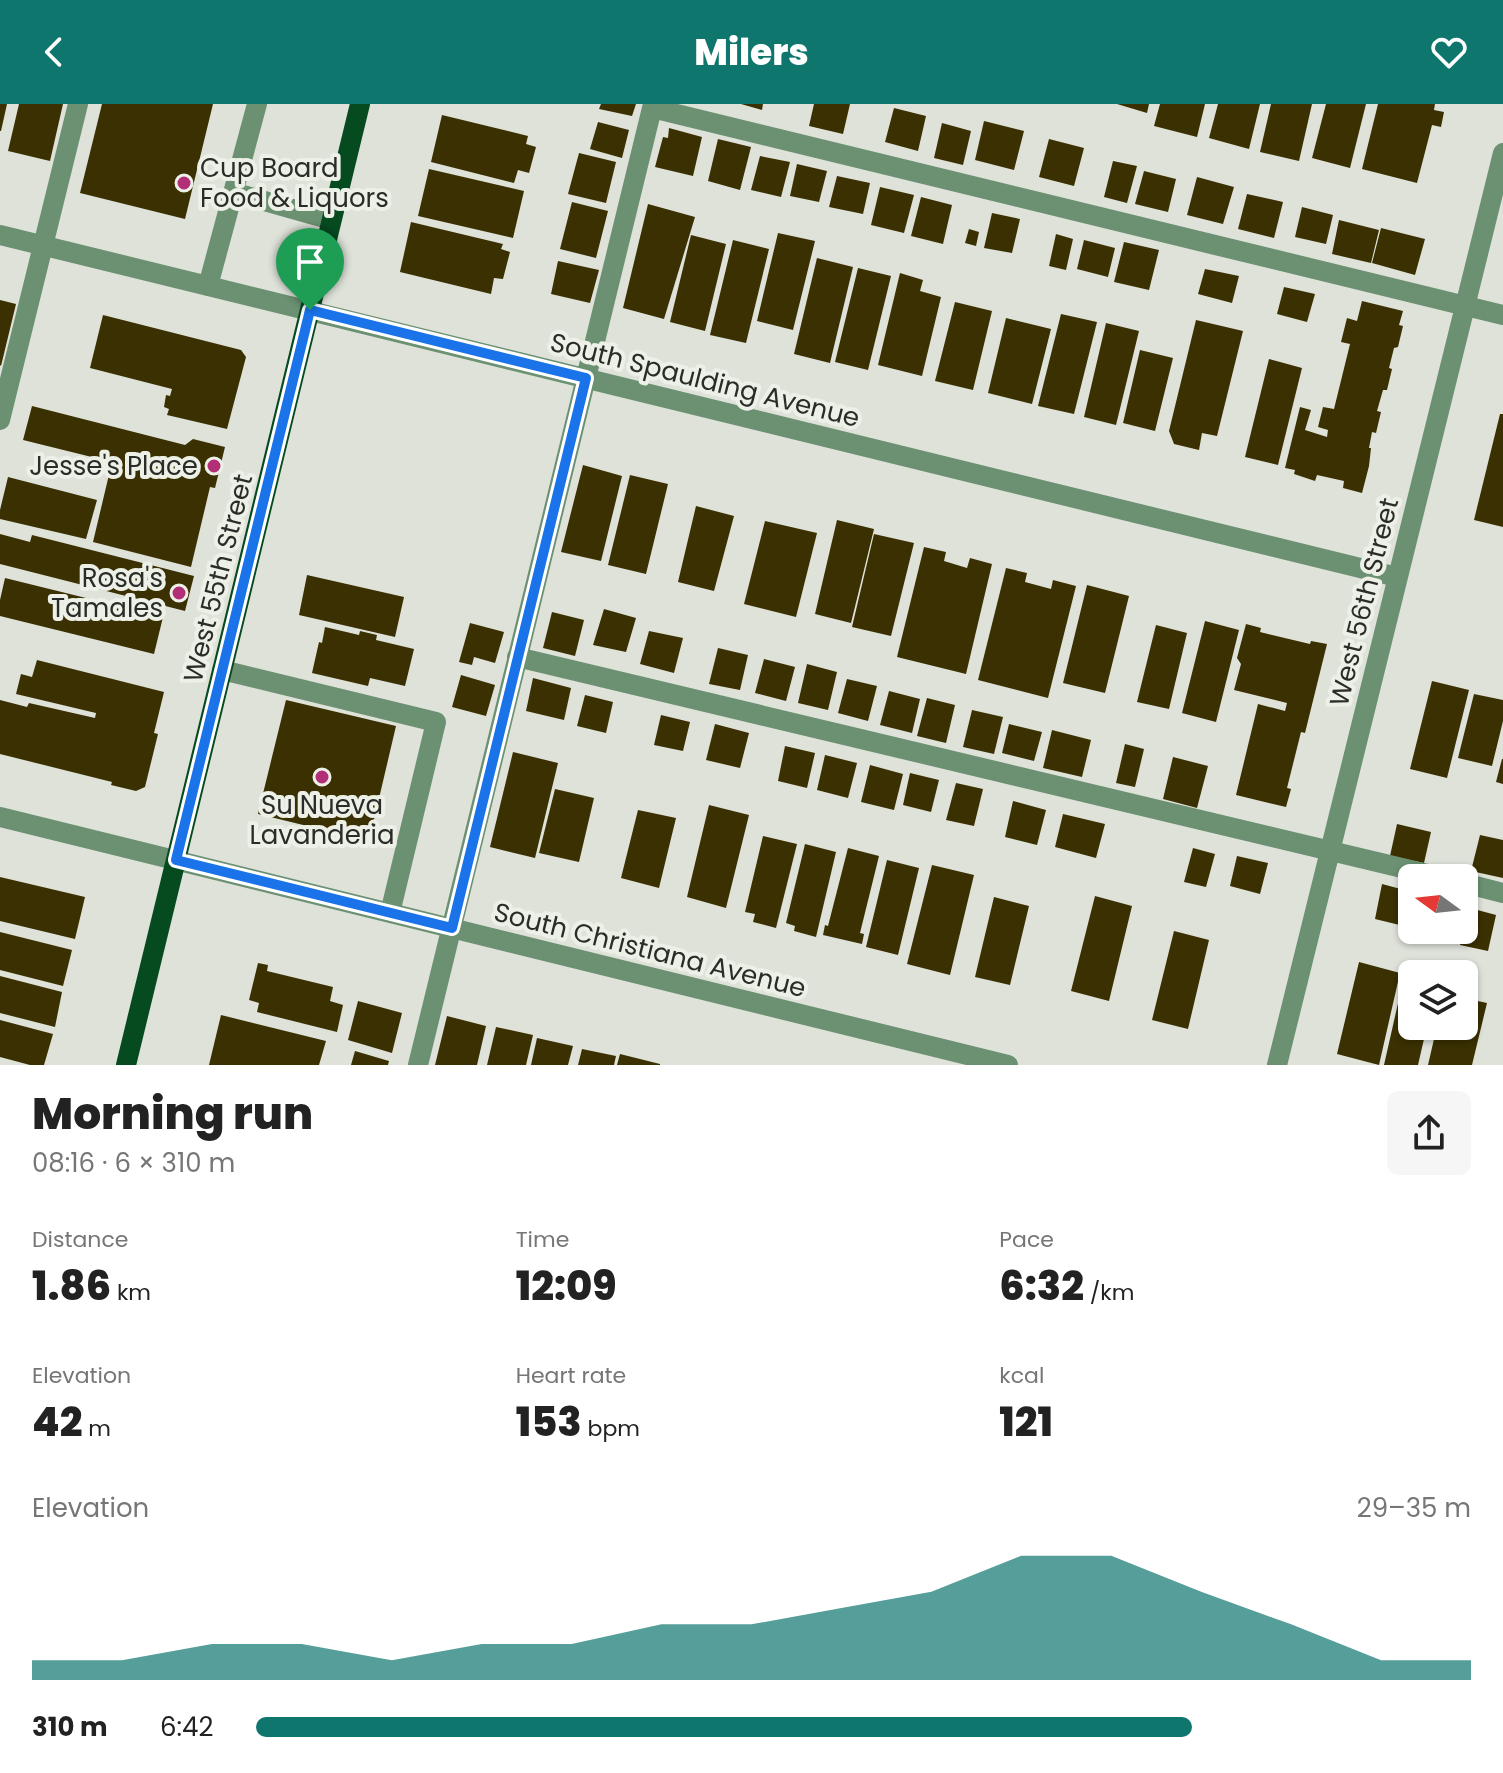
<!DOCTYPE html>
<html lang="en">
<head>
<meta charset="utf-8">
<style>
	body { margin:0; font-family:Poppins,sans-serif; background:#f6f6f6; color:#222; height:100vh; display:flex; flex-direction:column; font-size:30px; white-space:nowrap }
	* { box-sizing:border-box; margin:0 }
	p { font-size:26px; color:#767676 }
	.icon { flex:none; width:44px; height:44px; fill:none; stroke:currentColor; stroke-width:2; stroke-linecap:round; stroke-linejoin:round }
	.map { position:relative; height:961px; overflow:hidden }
	.side { display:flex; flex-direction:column; background:#fff; flex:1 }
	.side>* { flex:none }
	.needle { width:52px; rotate:285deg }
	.tools { position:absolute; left:1398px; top:760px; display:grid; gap:16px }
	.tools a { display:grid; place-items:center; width:80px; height:80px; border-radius:12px; background:#fff; box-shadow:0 2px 6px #0004; font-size:40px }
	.pin { position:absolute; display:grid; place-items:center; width:68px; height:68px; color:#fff; margin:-82px -34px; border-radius:50% 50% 50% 0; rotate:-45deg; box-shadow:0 0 8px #0007 }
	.pin .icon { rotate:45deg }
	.round { display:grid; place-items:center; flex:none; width:84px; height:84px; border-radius:12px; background:#f6f6f6 }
	.head { display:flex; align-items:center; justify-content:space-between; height:136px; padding:0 32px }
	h1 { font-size:44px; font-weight:800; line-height:60px }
	.stats { display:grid; grid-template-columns:repeat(3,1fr); gap:12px; height:136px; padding:8px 32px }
	.stats div { display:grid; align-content:center }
	.stats b { font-size:40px; font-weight:800 }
	.stats small { font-size:22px; font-weight:400 }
	.stats p { font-size:22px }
	.chart { height:224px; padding:16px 32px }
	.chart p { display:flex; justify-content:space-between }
	.chart svg { width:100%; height:144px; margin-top:8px; fill:#0f766e; opacity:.7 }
	ul { padding:0 32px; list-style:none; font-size:26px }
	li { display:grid; grid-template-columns:128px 96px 1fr; align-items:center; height:60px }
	li i { height:20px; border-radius:10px; background:#0f766e }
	header { display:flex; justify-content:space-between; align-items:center; height:104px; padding:0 32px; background:#0f766e; color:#fff; font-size:36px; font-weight:800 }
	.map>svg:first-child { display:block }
</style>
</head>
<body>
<header><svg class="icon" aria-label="back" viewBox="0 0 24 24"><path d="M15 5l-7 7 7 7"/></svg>Milers<svg class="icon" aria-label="heart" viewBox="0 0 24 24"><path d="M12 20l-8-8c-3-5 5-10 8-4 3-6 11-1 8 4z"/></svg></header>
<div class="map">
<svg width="1503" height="961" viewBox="0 0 1503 961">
	<rect width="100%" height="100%" fill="#dfe2d9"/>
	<!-- building -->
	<path fill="#3a3001" d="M0,0h7l-6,27h-1z
		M19,0h44l-13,57 -42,-10z
		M102,0h111l-28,115 -105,-26z
		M601,0h35l-4,12 -33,-7z
		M741,0h22l-1,6z
		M814,0h36l-7,30 -34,-8z
		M1117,0h32l-2,9z
		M1160,0h45l-8,33 -43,-11z
		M1218,0h42l-11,45 -40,-11z
		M1271,0h41l-13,57 -39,-9z
		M1326,0h40l-16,64 -38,-10z
		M1378,0h57l-1,6 10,2 -3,15 -9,-2 -15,58 -55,-14z
		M894,4l32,8 -8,35 -33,-9z
		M442,11l86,21 -2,8 10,3 -7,26 -11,-3 -4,13 -83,-21z
		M984,17l40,10 -10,39 -39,-10z
		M598,18l31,8 -7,28 -32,-9z
		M942,19l29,8 -8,34 -29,-7z
		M669,24l33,9 -9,39 -38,-9 8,-30 5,1z
		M718,35l33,8 -11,43 -32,-9z
		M1049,35l35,9 -10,38 -35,-9z
		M579,49l37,9 -10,41 -38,-9z
		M760,52l30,6 -9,35 -30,-7z
		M1113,57l24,5 -10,37 -23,-6z
		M797,60l30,7 -8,31 -29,-6z
		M429,65l95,22 -11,47 -95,-22z
		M1144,67l32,8 -8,33 -33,-8z
		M837,72l33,7 -7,31 -34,-7z
		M1197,73l37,10 -11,37 -36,-9z
		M880,83l34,8 -10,38 -33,-8z
		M1247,90l36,8 -9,36 -36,-9z
		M921,93l31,8 -9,39 -32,-8z
		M572,98l36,9 -12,47 -36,-9z
		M648,100l47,13 -31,102 -41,-11z
		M1302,103l31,8 -7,29 -31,-7z
		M992,109l28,6 -8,34 -28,-5z
		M1339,116l40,10 -8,33 -39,-9z
		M411,118l92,22 -2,5 9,3 -7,27 -9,-1 -3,16 -91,-22z
		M1381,124l44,11 -10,36 -43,-12z
		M969,125l10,3 -3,14 -11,-3z
		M778,129l37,8 -22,89 -36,-9z
		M1056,130l17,5 -7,31 -17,-4z
		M691,131l35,9 -21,87 -35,-9z
		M733,136l36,9 -23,94 -36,-8z
		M1084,136l31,8 -7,29 -31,-8z
		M1124,138l35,8 -10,40 -35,-8z
		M817,154l36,9 -23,96 -36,-9z
		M558,157l41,9 -9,33 -39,-9z
		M858,164l33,8 -23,94 -33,-8z
		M1205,165l34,7 -7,27 -34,-9z
		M900,169l23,7 -3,11 21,6 -19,79 -44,-11z
		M1284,183l31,7 -8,28 -30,-8z
		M0,196l16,4 -15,62 -1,-1z
		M1362,197l41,10 -4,14 4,1 -5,21 -4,1 -5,20 3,1 -5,21h-4l-6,21 4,1 -5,21 -4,-1 -3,16h2l-2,18 -7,27 -19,-5 1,-7 -27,-6 -2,6 -21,-7 1,-4 -10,-2 15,-61 11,3 -6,20 22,7 1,-7 -10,-3 5,-20 11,2 16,-65 -9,-2 6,-24 10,3z
		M955,198l37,9 -19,79 -38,-9z
		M1061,210l36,8 -23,92 -36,-8z
		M103,211l138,35 5,7 -19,72 -60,-14 2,-6 -5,-2 2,-12 4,1 2,-7 -82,-21z
		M1006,214l45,11 -19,75 -44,-11z
		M1196,216l47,11 -26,105 -15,-3 -3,17 -25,-6 -5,-13z
		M1106,219l33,8 -23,94 -32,-8z
		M1140,246l33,8 -18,73 -32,-8z
		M1269,255l33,9 -24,97 -33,-8z
		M32,302l153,39 8,-6 32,8 -10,41 -5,-1 -19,80 -98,-25 19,-80 -89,-22z
		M1500,310h3v113l-29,-7z
		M583,361l39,11 -21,85 -40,-9z
		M630,371l38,9 -22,90 -38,-9z
		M8,373l89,23 -11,39 -86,-20v-9z
		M696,402l38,10 -20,75 -36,-9z
		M837,416l37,9 -23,94 -36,-9z
		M765,417l52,12 -21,84 -52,-13z
		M0,430l30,8 2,-7 162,41 -9,35 -185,-47z
		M874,430l40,9 -23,93 -39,-9z
		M924,443l22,5 -2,9 23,7 3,-10 22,6 -26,110 -69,-17z
		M1006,464l21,5 -2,9 26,7 2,-9 23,6 -28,112 -70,-18z
		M307,471l97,22 -9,40 -96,-22z
		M5,474l158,39 -9,37 -154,-38v-16z
		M1087,481l42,11 -24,97 -42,-10z
		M604,505l32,9 -10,34 -33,-7z
		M552,508l32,8 -9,36 -32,-8z
		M1205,517l34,9 -23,92 -34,-9z
		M470,519l34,9 -9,31 -21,-6 -2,8 -13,-3z
		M1246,520l15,4 -1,4 50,12 1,-3 16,3 -22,89 -4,-1 -14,56 4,1 -5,18 -50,-12 22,-91 27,7 2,-8 -53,-13 7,-26 -4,-6z
		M1156,521l31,8 -18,76 -32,-7z
		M325,523l34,8 1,-4 17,4 -1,5 38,9 -9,37 -35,-8 -2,8 -56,-13 7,-31 3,1z
		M649,527l34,7 -9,35 -34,-9z
		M718,544l30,7 -8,35 -31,-6z
		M764,555l31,8 -9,34 -31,-8z
		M37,556l127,32 -10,41 4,1 -13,53 -9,4 -25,-6 1,-3 -112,-28v-54l27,7 2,-4 66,15 1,-5 -80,-19 5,-20 11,3z
		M807,560l30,8 -9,38 -30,-7z
		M461,571l34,10 -9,31 -34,-9z
		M533,574l38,10 -7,32 -38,-9z
		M847,575l30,7 -9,35 -30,-8z
		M1432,577l37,9 -22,88 -37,-9z
		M889,587l31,8 -8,34 -32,-8z
		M1474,590l29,6v21l-11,45 -34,-8z
		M585,591l28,7 -7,31 -29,-7z
		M927,594l28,7 -9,38 -29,-7z
		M286,596l110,26 -27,115 -111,-27z
		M972,606l31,7 -9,37 -31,-7z
		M661,611l29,7 -7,29 -29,-6z
		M715,620l34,9 -9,35 -34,-8z
		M1009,620l33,8 -8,29 -32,-8z
		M1052,626l39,10 -9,37 -39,-9z
		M1125,640l19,5 -9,38 -19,-4z
		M785,642l30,7 -8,35 -29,-7z
		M513,648l45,11 -23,95 -45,-11z
		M825,651l32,8 -9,35 -31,-8z
		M1173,653l35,9 -11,42 -34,-9z
		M1502,655h1v25l-7,-2z
		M870,661l33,9 -9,36 -33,-8z
		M910,669l29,7 -8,32 -28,-7z
		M956,679l27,6 -9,37 -28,-6z
		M555,685l39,9 -15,64 -40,-9z
		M1013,697l33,9 -9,35 -32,-8z
		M709,701l40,10 -23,93 -39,-11z
		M638,706l38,8 -17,70 -38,-10z
		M1063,710l42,10 -9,34 -41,-11z
		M1397,720l34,8 -7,31 -34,-7z
		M1480,731l23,5v38l-32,-7z
		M763,732l34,8 -21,84 -23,-6 2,-8 -10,-2z
		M805,740l31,8 -20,85 -22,-6 1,-5 -9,-3z
		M848,744l31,8 -19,77 4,1 -2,10 -39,-9 2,-10 3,1z
		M1193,744l22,6 -9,33 -22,-5z
		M1237,752l31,7 -8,31 -30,-8z
		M887,756l32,8 -21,87 -32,-8z
		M932,761l42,10 -24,100 -43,-11z
		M0,773l85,20 -10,42 -75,-18z
		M1382,780l30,8v36l-37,-9z
		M1095,792l37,10 -23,95 -38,-10z
		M994,793l35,9 -19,79 -35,-8z
		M1470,804l26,7 -8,36 -28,-6z
		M1421,826h32l-2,8z
		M1174,827l35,9 -21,89 -36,-9z
		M0,828l72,18 -9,36 -63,-16z
		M1359,858l41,11 -21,92 -42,-11z
		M258,859l10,2 -1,6 66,16 -3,14 13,4 -6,27 -80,-20 2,-9 -10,-3z
		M1406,864l19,5 -13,1v52h15l-9,39h-34z
		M0,872l62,16 -7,35 -55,-14z
		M1464,894l23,5 -15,62h-44l9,-39h27z
		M358,897l44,12 -10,40 -44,-13z
		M221,911l105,26 -7,24h-110z
		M447,912l39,10 -9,39h-42z
		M0,916l53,14 -9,31h-14l-30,-8z
		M496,923l37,8 -7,30h-39z
		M537,934l36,8 -5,19h-37z
		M582,945l34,7 -2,9h-36z
		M355,947l34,10 -1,4h-37z
		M620,950l40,10v1h-43z"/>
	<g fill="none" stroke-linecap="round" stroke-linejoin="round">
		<!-- minor -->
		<path stroke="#6b9172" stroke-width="20" d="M652,4l851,207
			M233,88l98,28
			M0,131l1397,342
			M208,182l49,-182
			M0,316l78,-316
			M517,553l927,221
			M222,566l214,52 -46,191
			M0,713l1008,248
			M1464,779l39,10
			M418,961l235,-961
			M1277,961l226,-912"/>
		<!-- major -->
		<path stroke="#064a20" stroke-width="20" d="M126,961l234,-961"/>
	</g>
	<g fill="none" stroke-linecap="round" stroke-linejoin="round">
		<defs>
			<path id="route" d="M310,206l276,68 -134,550 -276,-68z"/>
		</defs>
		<!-- route casing -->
		<use href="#route" stroke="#fff" stroke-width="16"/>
		<!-- route -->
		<use href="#route" stroke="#1a73e8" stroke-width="10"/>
	</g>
	<!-- markers -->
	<g fill="#b22f78" stroke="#ecf0e6" stroke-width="3">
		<circle cx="184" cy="79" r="8"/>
		<circle cx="214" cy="362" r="8"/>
		<circle cx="179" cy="489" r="8"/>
		<circle cx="322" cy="673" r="8"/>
	</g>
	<g text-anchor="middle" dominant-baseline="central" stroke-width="8" stroke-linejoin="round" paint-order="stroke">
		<!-- poi labels -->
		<g font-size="26" fill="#2b2c28" stroke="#ecf0e6" text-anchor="end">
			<text x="200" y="64" text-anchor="start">Cup Board<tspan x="200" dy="30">Food &amp; Liquors</tspan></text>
			<text x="198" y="362">Jesse's Place</text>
			<text x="163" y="474">Rosa's<tspan x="163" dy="30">Tamales</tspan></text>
			<text x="322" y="701" text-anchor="middle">Su Nueva<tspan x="322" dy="30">Lavanderia</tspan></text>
		</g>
		<!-- street labels -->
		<g font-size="26" fill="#2b2c28" stroke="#ecf0e6">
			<text transform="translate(705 276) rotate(14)">South Spaulding Avenue</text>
			<text transform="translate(218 474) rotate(-76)">West 55th Street</text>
			<text transform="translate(1364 498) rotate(-76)">West 56th Street</text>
			<text transform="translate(650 846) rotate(14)">South Christiana Avenue</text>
		</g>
	</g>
</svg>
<div class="tools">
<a><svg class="needle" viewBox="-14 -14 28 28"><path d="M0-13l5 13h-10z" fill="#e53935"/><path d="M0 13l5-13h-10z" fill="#767676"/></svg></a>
<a><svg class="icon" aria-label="layers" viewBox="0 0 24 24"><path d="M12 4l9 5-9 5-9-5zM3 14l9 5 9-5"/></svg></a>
</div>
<div class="pin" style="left:310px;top:206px;background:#1e9e55"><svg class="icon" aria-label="arrive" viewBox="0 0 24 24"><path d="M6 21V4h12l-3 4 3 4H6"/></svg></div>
</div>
<section class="side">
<div class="head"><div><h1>Morning run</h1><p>08:16 · 6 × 310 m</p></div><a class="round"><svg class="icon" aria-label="share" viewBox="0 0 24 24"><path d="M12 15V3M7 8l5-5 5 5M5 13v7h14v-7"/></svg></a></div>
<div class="stats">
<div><p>Distance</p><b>1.86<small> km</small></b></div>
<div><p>Time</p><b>12:09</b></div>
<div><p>Pace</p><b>6:32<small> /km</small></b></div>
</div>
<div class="stats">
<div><p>Elevation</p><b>42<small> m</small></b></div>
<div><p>Heart rate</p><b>153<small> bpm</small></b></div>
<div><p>kcal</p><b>121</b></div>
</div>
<div class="chart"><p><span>Elevation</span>29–35 m</p>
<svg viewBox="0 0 160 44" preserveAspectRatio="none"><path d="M0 44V38L10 38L20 33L30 33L40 38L50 33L60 33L70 27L80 27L90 22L100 17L110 6L120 6L130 17L140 27L150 38L160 38V44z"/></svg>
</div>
<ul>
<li><b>310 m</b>6:42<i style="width:77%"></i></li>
</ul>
</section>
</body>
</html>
